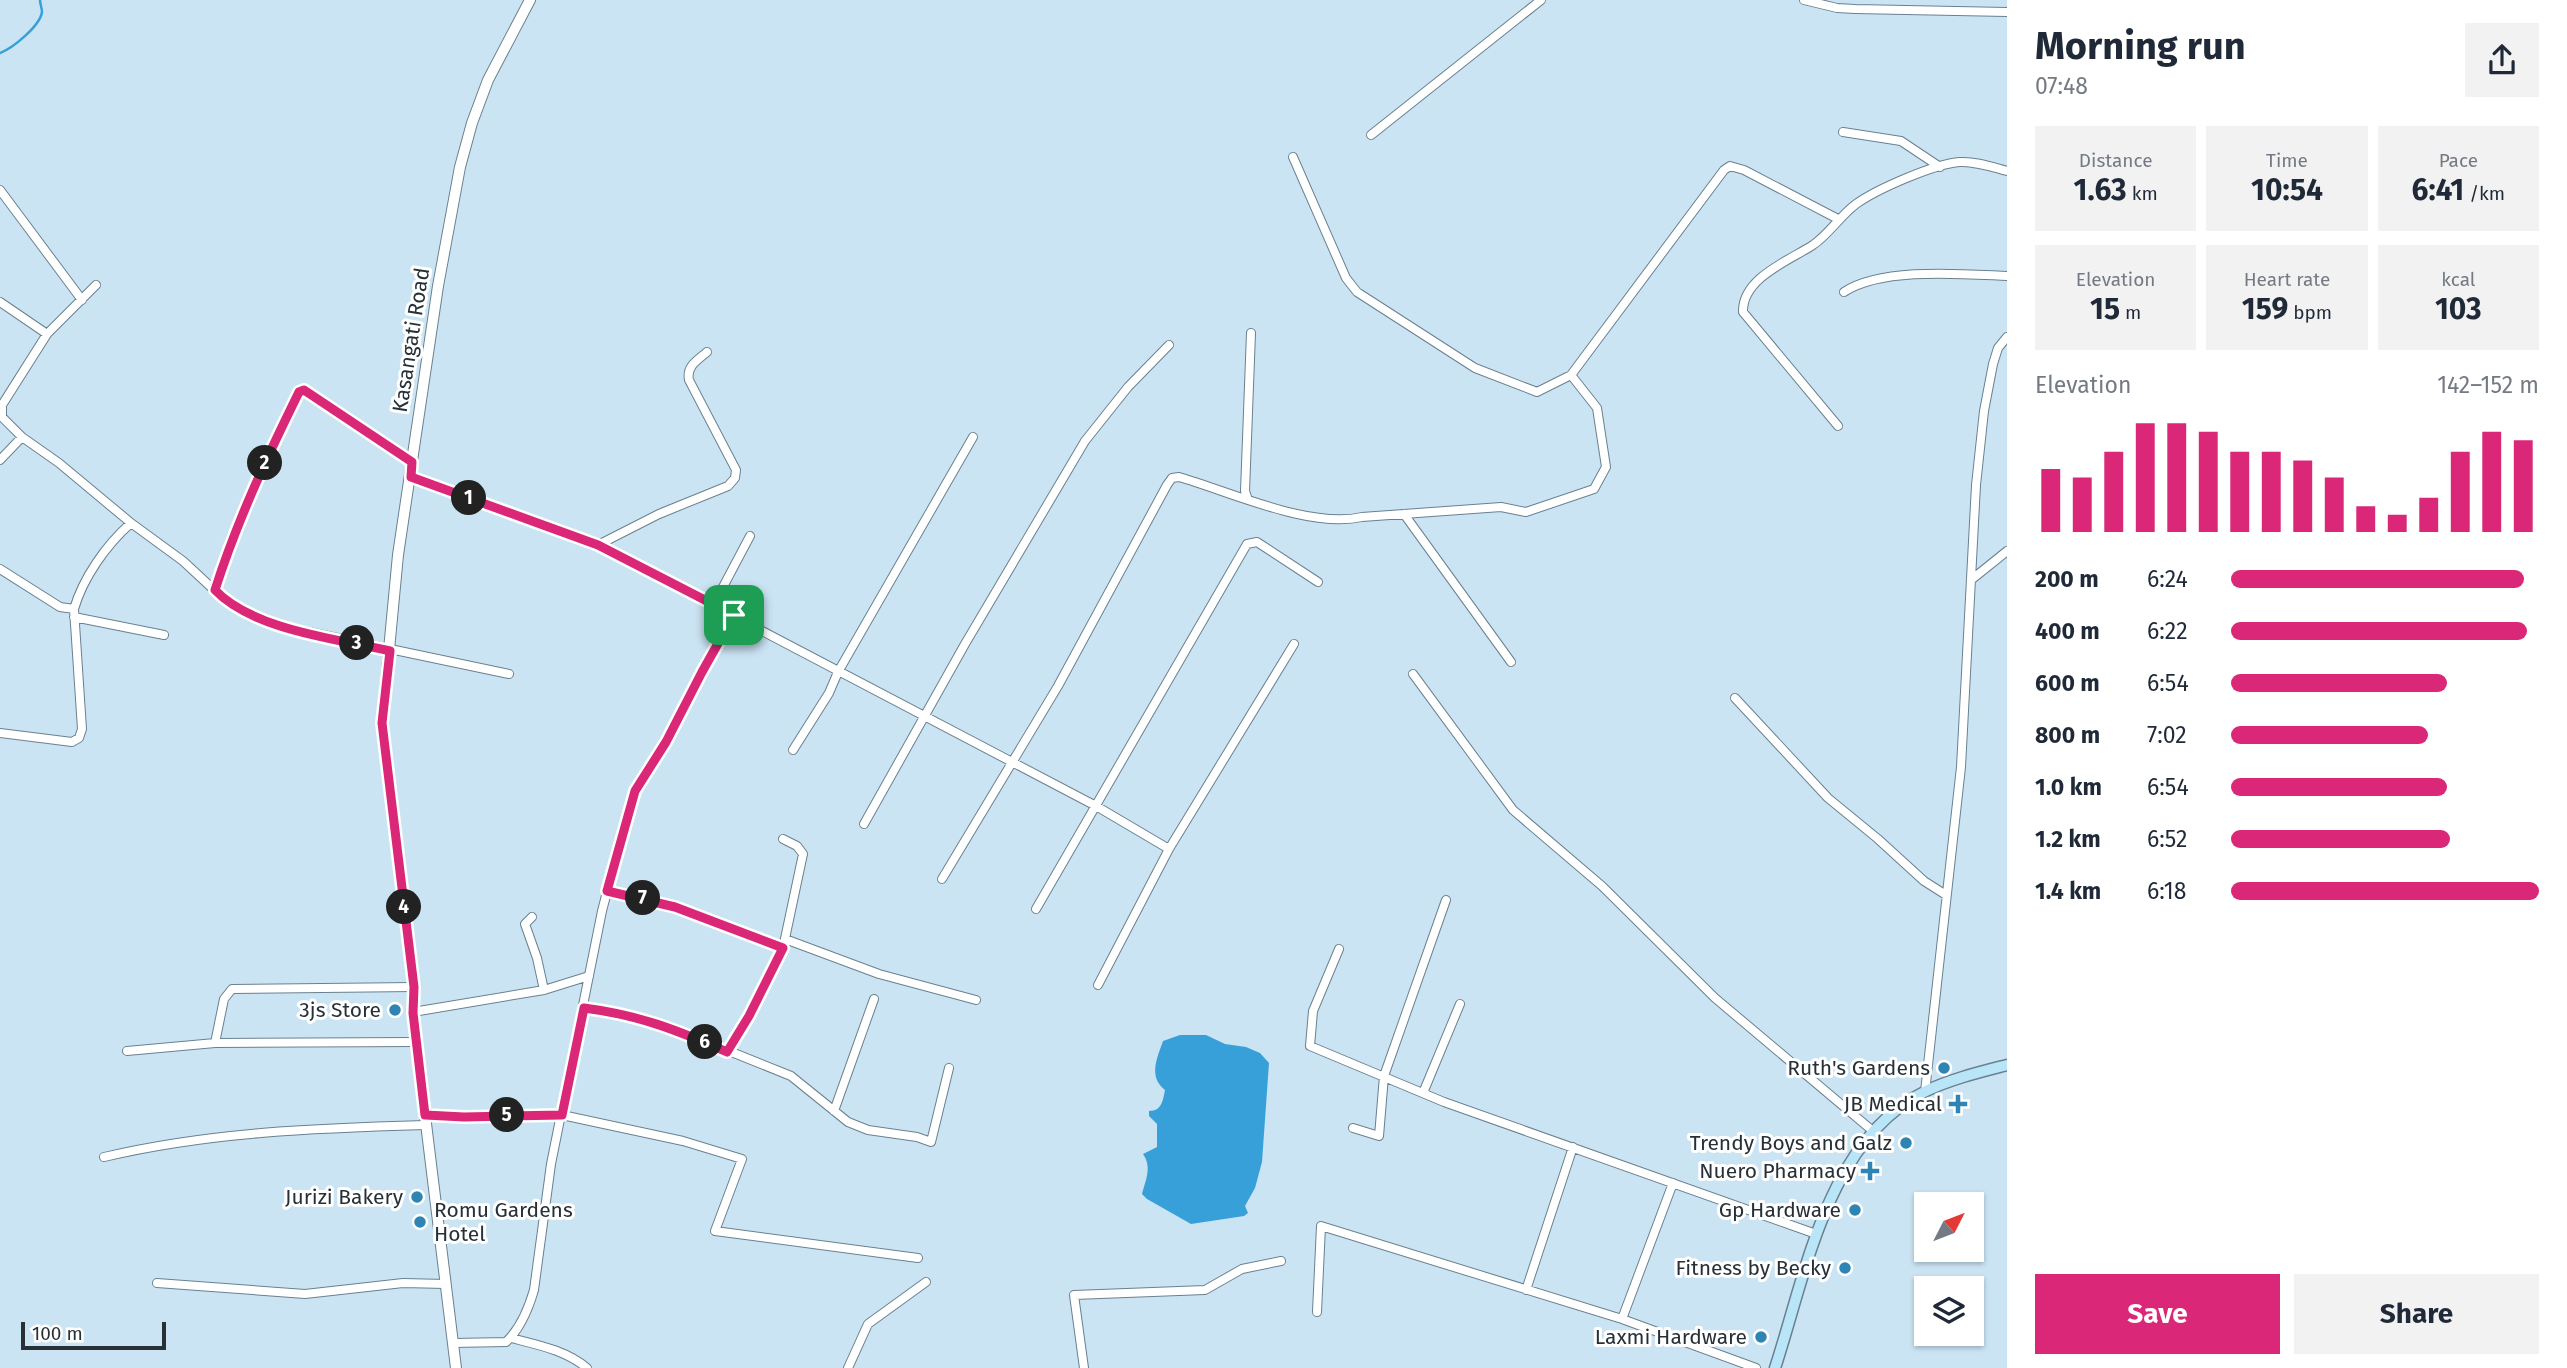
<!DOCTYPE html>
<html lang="en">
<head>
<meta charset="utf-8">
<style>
	body { margin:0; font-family:"Fira Sans",sans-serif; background:#f2f2f3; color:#1f2937; height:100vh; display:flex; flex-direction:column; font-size:26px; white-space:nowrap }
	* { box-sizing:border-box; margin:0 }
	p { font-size:23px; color:#747a83 }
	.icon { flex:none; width:38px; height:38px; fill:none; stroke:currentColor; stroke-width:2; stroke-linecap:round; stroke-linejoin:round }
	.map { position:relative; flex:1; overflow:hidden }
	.details { display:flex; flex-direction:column; background:#fff; width:560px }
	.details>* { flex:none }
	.needle { width:46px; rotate:48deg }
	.fabs { position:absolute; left:1914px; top:1192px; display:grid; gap:14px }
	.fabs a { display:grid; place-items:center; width:70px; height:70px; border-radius:0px; background:#fff; box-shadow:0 2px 5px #0004; font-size:35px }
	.scale { position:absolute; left:21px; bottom:18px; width:145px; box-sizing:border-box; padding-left:7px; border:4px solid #263036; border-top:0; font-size:19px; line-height:24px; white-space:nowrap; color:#263036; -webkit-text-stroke:5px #fff; paint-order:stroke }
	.pin { position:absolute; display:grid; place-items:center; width:60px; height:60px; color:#fff; margin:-30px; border-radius:14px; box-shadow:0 4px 10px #0006 }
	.km { position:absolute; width:35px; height:35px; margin:-18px; border-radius:50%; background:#222; color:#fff; font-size:19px; line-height:35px; text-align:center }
	.round { display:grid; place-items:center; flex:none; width:74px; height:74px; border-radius:0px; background:#f2f2f3 }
	.headline { display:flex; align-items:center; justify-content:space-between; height:119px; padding:0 28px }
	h1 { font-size:38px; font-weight:700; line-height:52px }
	.metrics { display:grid; grid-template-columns:repeat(3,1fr); gap:10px; height:119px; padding:7px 28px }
	.metrics div { display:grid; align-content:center; border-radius:0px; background:#f2f2f3; text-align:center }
	.metrics b { font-size:30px; font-weight:700 }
	.metrics small { font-size:19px; font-weight:400 }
	.metrics p { font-size:19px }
	.chart { height:196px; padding:14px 28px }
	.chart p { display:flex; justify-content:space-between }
	.chart svg { width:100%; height:126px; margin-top:7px; stroke:#db2777; stroke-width:6 }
	.action { display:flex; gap:14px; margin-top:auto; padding:14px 28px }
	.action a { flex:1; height:80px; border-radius:0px; background:#db2777; color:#fff; font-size:28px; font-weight:700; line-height:80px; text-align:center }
	.action a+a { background:#f2f2f3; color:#1f2937 }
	ul { padding:0 28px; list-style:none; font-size:23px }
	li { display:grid; grid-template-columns:112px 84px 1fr; align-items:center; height:52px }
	li i { height:18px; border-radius:9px; background:#db2777 }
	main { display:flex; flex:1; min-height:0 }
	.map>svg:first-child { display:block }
</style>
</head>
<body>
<main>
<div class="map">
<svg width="2007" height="1368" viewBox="0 0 2007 1368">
	<rect width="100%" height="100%" fill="#cbe4f4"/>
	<!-- water -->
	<path fill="#38a0d9" d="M1180,1035h26l19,9 21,3 14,6 9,10 -7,99 -7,26 -10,18 3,7 -4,3 -53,8 -44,-25 -5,-5c4,-15 10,-27 1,-40l14,-7v-23l-8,-8v-5c13,0 14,-11 16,-21 -17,-13 -8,-32 -2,-49z"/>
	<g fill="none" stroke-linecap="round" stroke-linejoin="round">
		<!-- stream -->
		<path stroke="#38a0d9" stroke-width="2.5" d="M0,53c13,-5 40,-27 42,-41 0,-4 -2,-8 -2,-12"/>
		<defs>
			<path id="minor" d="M1804,0l33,8 18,1 152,3
				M1843,132l58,9 39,26
				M1371,135l170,-135
				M1293,157l53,121 11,14 118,76 62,24 34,-17 153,-205 6,-4 14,4 94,49
				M0,190l82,110
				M1844,292c38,-25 118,-18 163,-16
				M0,302l47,32
				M1838,426l-95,-114c-1,-34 47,-52 70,-67 16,-11 27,-29 43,-41 21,-15 78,-40 104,-42 15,-1 32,5 47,9
				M22,437l-20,-20v-12l45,-71 49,-49
				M0,460l22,-23 37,26 72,60 52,38 42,39 31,16 34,12 219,46
				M411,476l187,69 498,261 73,43 125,-205
				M1248,500l-3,-9 6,-158
				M1404,514l107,148
				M598,545l61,-31 69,-28 7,-8 1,-8 -47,-90c-3,-14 9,-20 18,-28
				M0,569l60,38 14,2
				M1971,580l36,-29
				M215,590l16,-51 32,-74 37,-74 4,-1c37,22 71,49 108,72
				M714,604l36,-68
				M74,617l90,18
				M1413,674l100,136 89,76 113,112 159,134
				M1735,698l93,100 50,41 46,42 22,14
				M0,733l72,9 7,-4 3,-9 -8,-120c9,-31 32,-64 57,-86
				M793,750l36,-57 9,-21 135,-235
				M864,824l101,-180 120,-203 43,-54 41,-42
				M942,879l116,-193 109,-201 5,-7 7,-1c52,15 131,52 183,40l139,-10 25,5 68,-23 12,-22 -9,-59 -26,-33
				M607,891l68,16 108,41
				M1036,909l211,-365 10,-2 61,40
				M532,917l-7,7 12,34 7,32
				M785,939l94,35 97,26
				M1339,949l-26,62 -3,35 134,56 372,132
				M1098,985l71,-136
				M584,1008l35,5 48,13 124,50 57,46 20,8 49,7 14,5 18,-74
				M413,1012l131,-22 45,-14
				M215,1043l9,-44 8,-10 182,-2
				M127,1051l88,-8 201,-1
				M727,1052l22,-36 34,-68 20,-94 -6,-8 -14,-7
				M1925,1092l36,-325 15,-282 8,-74 9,-47 5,-16 9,-11
				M1423,1093l37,-89
				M834,1111l40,-112
				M425,1115h137l121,26 59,18 -27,72 203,27
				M1353,1128l26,8 5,-60 62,-176
				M104,1157c105,-25 214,-29 322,-32
				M157,1283l148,11 98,-11 43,1
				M1526,1290l47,-143
				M1317,1312l4,-86 301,93 134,49
				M1622,1319l51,-136
				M511,1338c27,7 54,12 76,30
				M453,1343l53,-1c14,-13 23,-35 28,-52l17,-126 51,-253 24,-92 9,-28 31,-49 36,-70 32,-56
				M848,1368l20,-44 58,-42
				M1084,1368l-10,-73 131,-5 37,-21 39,-8"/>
			<path id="tertiary" d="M456,1368l-40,-326 -3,-30 1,-25 -32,-264 16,-168 40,-269 22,-119 12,-44 16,-43 42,-80"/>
			<path id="secondary" d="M1775,1368c31,-94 52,-229 151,-277 25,-12 54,-19 81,-26"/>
		</defs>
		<!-- minor casing -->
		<use href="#minor" stroke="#6a808f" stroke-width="10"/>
		<!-- tertiary casing -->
		<use href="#tertiary" stroke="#6a808f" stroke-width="12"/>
		<!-- secondary casing -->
		<use href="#secondary" stroke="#6a808f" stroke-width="13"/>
		<!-- minor -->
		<use href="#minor" stroke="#fff" stroke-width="8"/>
		<!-- tertiary -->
		<use href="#tertiary" stroke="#fff" stroke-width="10"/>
		<!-- secondary -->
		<use href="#secondary" stroke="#b9e5f9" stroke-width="10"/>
	</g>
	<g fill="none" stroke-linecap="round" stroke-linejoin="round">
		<defs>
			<path id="route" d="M304,390l108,72 -1,15 187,68 136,70 -32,57 -36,70 -31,49 -28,100 68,16 108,41 -34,68 -22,36c-50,-22 -88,-37 -143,-44l-22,107 -98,2 -39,-2 -12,-102 1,-26 -32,-264 8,-72c-53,-12 -137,-21 -175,-61 22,-69 52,-133 84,-198z"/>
		</defs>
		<!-- route casing -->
		<use href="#route" stroke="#fff" stroke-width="14"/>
		<!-- route -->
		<use href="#route" stroke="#db2777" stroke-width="9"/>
	</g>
	<!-- markers -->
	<g fill="#2e84b3" stroke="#fff" stroke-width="2.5">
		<circle cx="395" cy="1010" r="7"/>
		<circle cx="1944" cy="1068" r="7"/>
		<path d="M1954.5 1093.5h7v7h7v7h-7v7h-7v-7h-7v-7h7z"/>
		<circle cx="1906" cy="1143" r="7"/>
		<path d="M1866.5 1160.5h7v7h7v7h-7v7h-7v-7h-7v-7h7z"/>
		<circle cx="417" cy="1197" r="7"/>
		<circle cx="1855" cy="1210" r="7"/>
		<circle cx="420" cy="1222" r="7"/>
		<circle cx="1845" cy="1268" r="7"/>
		<circle cx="1761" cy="1337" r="7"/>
	</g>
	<g text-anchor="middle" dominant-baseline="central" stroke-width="6" stroke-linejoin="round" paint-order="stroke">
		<!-- street labels -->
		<g font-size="21" fill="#263036" stroke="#fff">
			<text transform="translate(411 340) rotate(-81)">Kasangati Road</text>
		</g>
		<!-- poi labels -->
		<g font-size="21" fill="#263036" stroke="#fff" text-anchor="end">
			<text x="381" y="1010">3js Store</text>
			<text x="1930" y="1068">Ruth's Gardens</text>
			<text x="1942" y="1104">JB Medical</text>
			<text x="1892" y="1143">Trendy Boys and Galz</text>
			<text x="1856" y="1171">Nuero Pharmacy</text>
			<text x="403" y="1197">Jurizi Bakery</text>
			<text x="434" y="1210" text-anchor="start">Romu Gardens<tspan x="434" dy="24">Hotel</tspan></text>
			<text x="1841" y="1210">Gp Hardware</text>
			<text x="1831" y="1268">Fitness by Becky</text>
			<text x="1747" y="1337">Laxmi Hardware</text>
		</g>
	</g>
</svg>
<div class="fabs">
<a><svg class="needle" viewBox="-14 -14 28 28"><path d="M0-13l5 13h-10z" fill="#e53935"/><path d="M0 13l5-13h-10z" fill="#747a83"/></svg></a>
<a><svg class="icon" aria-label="layers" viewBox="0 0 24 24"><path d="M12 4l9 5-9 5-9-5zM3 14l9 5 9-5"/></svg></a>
</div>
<div class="scale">100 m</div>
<div class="pin" style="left:734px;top:615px;background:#1e9e55"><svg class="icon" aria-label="arrive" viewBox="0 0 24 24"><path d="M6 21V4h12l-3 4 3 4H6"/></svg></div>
<b class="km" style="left:469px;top:498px">1</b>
<b class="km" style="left:265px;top:463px">2</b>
<b class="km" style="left:357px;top:643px">3</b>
<b class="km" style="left:404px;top:907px">4</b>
<b class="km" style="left:507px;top:1115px">5</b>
<b class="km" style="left:705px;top:1042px">6</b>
<b class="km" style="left:643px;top:898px">7</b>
</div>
<section class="details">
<div class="headline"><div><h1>Morning run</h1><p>07:48</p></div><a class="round"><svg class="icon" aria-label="share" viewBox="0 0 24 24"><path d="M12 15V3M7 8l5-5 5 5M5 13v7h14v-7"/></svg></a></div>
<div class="metrics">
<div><p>Distance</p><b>1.63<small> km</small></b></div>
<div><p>Time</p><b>10:54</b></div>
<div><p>Pace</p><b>6:41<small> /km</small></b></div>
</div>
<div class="metrics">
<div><p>Elevation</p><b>15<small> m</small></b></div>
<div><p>Heart rate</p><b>159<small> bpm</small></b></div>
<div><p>kcal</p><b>103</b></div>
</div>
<div class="chart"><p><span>Elevation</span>142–152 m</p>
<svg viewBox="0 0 160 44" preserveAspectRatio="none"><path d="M5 44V22M15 44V25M25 44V16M35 44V6M45 44V6M55 44V9M65 44V16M75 44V16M85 44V19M95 44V25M105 44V35M115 44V38M125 44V32M135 44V16M145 44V9M155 44V12"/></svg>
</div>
<ul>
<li><b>200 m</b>6:24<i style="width:95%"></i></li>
<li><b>400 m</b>6:22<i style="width:96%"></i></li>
<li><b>600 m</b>6:54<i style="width:70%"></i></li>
<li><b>800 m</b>7:02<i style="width:64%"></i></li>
<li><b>1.0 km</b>6:54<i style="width:70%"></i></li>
<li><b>1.2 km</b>6:52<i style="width:71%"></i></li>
<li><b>1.4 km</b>6:18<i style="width:100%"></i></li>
</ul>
<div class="action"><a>Save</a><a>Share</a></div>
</section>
</main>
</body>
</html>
